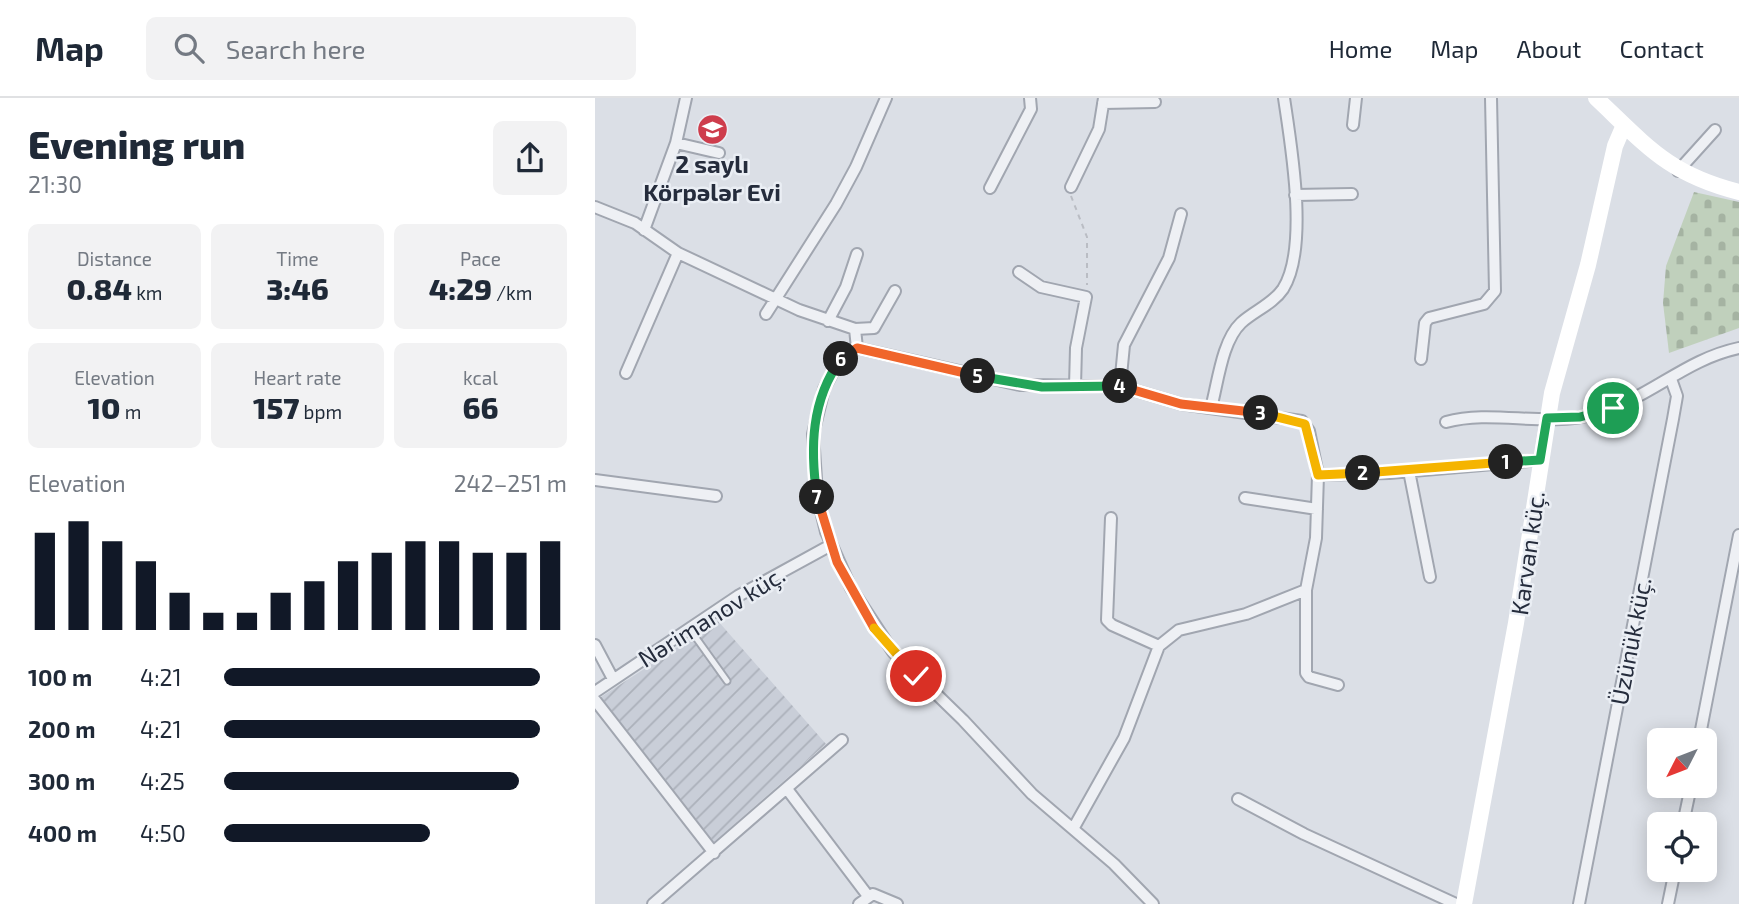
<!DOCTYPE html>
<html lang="en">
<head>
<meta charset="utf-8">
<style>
	body { margin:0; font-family:"Exo 2",sans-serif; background:#f2f2f3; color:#1f2937; height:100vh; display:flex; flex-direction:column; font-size:26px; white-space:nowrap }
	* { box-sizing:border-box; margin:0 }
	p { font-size:23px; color:#747a83 }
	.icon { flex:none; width:38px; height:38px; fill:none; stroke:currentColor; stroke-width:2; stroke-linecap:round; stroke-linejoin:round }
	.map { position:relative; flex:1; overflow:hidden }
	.panel { display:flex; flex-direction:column; background:#fff; width:595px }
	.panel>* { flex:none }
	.needle { width:46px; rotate:228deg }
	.controls { position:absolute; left:1052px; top:630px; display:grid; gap:14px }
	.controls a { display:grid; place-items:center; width:70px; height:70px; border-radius:10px; background:#fff; box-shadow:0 4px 18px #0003; font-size:35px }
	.pin { position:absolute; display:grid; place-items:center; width:60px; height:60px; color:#fff; margin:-30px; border:4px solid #fff; border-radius:50%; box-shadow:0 2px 7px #0007 }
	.km { position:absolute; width:35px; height:35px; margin:-18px; border-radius:50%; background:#222; color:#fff; font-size:19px; line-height:35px; text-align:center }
	.round { display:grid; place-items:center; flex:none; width:74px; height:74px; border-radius:10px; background:#f2f2f3 }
	.summary { display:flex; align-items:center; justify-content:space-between; height:119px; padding:0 28px }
	h1 { font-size:38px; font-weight:800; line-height:52px }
	.metrics { display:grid; grid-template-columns:repeat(3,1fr); gap:10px; height:119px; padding:7px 28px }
	.metrics div { display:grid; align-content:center; border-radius:10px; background:#f2f2f3; text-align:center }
	.metrics b { font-size:30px; font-weight:800 }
	.metrics small { font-size:19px; font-weight:400 }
	.metrics p { font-size:19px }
	.chart { height:196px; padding:14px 28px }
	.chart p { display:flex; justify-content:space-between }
	.chart svg { width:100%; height:126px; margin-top:7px; stroke:#111827; stroke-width:6 }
	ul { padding:0 28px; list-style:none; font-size:23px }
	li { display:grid; grid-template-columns:112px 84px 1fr; align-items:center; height:52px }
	li i { height:18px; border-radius:9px; background:#111827 }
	header { display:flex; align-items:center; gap:42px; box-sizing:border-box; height:98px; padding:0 35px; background:#fff; border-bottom:2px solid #e0e1e3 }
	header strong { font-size:33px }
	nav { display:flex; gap:38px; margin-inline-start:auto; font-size:24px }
	.search { width:490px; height:63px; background:#f2f2f3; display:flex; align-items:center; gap:18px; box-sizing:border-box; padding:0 24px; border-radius:10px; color:#747a83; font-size:26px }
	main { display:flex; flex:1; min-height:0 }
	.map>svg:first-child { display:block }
</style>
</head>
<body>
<header>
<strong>Map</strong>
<div class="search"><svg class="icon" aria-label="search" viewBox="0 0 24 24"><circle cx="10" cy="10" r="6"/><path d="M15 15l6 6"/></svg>Search here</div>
<nav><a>Home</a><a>Map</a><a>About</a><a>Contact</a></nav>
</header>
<main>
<section class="panel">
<div class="summary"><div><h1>Evening run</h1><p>21:30</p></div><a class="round"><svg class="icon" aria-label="share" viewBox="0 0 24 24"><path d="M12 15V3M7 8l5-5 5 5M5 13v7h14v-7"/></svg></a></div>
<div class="metrics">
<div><p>Distance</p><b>0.84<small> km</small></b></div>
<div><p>Time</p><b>3:46</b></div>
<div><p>Pace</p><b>4:29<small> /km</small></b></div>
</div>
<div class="metrics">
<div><p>Elevation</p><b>10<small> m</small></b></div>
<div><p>Heart rate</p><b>157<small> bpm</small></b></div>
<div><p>kcal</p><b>66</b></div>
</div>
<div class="chart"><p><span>Elevation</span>242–251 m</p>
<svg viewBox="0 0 160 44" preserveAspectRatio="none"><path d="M5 44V10M15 44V6M25 44V13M35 44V20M45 44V31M55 44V38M65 44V38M75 44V31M85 44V27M95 44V20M105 44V17M115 44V13M125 44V13M135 44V17M145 44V17M155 44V13"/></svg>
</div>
<ul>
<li><b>100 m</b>4:21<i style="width:92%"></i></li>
<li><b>200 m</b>4:21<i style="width:92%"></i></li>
<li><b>300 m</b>4:25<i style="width:86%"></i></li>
<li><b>400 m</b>4:50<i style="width:60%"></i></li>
</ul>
</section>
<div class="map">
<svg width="1144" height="806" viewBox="0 0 1144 806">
	<defs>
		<pattern id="industrial-furrows" width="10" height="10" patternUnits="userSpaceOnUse" patternTransform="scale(1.75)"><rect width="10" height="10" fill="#c9ced8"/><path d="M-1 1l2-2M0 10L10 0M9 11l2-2" fill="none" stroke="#acb1ba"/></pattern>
		<pattern id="cemetery-stones" width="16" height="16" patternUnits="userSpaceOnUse" patternTransform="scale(1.75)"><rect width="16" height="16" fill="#c0d0bc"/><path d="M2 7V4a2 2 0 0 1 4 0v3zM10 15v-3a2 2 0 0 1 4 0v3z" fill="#a5b3a2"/></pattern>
	</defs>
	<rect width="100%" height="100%" fill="#dbdfe6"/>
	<!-- industrial -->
	<path fill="url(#industrial-furrows)" d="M123,523l108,123 -112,98 -113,-145z"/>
	<!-- cemetery -->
	<path fill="url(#cemetery-stones)" d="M1099,94l45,10v126l-70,25 -6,-50 3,-37z"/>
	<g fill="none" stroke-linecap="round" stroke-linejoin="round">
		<defs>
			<path id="lane" d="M94,530l38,53"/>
			<path id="street" d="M508,5l52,-1
				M758,27l3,-27
				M81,45l43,10
				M1083,73l37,-41
				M476,89l28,-58 5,-31
				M395,90l41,-79 -1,-11
				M700,97l57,-1
				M0,109l40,16 43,30 121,57 56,19 2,19 163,37 100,1 61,18 121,17 7,10 9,44 71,-2 151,-13
				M49,132l32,-87 10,-45
				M424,174l22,15 45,10 -10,51 -1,38
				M171,216l70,-110 20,-37 30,-69
				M233,223l18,-34 11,-33
				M260,231l19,-1 21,-37
				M262,250l-21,18 -12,23 -11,45 4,60 9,38 25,56 42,64 70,68 69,74 82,70 39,40
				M826,261l4,-36 4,-5 55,-14 11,-13 -4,-193
				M31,275l52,-120
				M525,288l4,-41 45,-87 12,-44
				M616,310c7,-26 11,-67 30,-85 13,-12 32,-19 42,-34 26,-41 8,-144 1,-191
				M851,324c47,-13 99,6 148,-8 56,-15 89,-54 145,-66
				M814,373l21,106
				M0,382l121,16
				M650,400l72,11
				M516,420l-4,102 5,5 47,21
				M711,492v83l3,4 29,8
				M0,547l18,34
				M0,594l143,-96 93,-51
				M0,602l119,153
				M1104,642l40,-205
				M192,691l81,107
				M643,701l66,35 152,70
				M1088,726l8,-38
				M478,731l51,-91 35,-92 20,-16 67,-16 60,-24 10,-52 2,-63
				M58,806l189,-164
				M264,806l14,-10 24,10
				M984,806l94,-485 4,-23 -6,-17
				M1073,806l7,-34"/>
		</defs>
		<!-- lane casing -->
		<use href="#lane" stroke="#a1a6b0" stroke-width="9"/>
		<!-- street casing -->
		<use href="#street" stroke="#a1a6b0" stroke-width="14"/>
		<!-- path -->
		<path stroke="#babdc4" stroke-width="2" stroke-dasharray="5 5" stroke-linecap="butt" d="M476,98l16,41v48"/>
		<!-- lane -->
		<use href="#lane" stroke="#eef0f4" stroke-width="5"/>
		<!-- street -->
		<use href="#street" stroke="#eef0f4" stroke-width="10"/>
		<!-- secondary -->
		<path stroke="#fff" stroke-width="16" d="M1001,0c51,48 72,76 143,94
			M869,806l52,-281 36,-230 36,-128 27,-119 9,-21"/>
	</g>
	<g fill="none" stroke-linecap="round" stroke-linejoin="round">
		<defs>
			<path id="split-1" d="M911,364l34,-2 7,-42 33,-1 33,-9"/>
			<path id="split-2" d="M768,375l143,-11"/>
			<path id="split-3" d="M666,315l44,11 13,51 45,-2"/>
			<path id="split-4" d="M525,288l61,18 80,9"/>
			<path id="split-5" d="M383,278l64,11 78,-1"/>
			<path id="split-6" d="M246,261l16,-11 121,28"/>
			<path id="split-7" d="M222,399c-7,-49 -6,-97 24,-138"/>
			<path id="split-8" d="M222,399l20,65 37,66"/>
			<path id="split-9" d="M279,530l42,48"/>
		</defs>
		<!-- split-1 casing -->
		<use href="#split-1" stroke="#fff" stroke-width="14"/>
		<!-- split-2 casing -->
		<use href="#split-2" stroke="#fff" stroke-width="14"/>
		<!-- split-3 casing -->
		<use href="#split-3" stroke="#fff" stroke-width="14"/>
		<!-- split-4 casing -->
		<use href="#split-4" stroke="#fff" stroke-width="14"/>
		<!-- split-5 casing -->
		<use href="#split-5" stroke="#fff" stroke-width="14"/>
		<!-- split-6 casing -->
		<use href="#split-6" stroke="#fff" stroke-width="14"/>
		<!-- split-7 casing -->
		<use href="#split-7" stroke="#fff" stroke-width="14"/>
		<!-- split-8 casing -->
		<use href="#split-8" stroke="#fff" stroke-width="14"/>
		<!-- split-9 casing -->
		<use href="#split-9" stroke="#fff" stroke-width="14"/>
		<!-- split-1 -->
		<use href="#split-1" stroke="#22a559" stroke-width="9"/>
		<!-- split-2 -->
		<use href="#split-2" stroke="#f5b400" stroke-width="9"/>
		<!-- split-3 -->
		<use href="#split-3" stroke="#f5b400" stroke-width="9"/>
		<!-- split-4 -->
		<use href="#split-4" stroke="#f0652b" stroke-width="9"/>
		<!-- split-5 -->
		<use href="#split-5" stroke="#22a559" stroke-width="9"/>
		<!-- split-6 -->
		<use href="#split-6" stroke="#f0652b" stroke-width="9"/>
		<!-- split-7 -->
		<use href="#split-7" stroke="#22a559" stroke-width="9"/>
		<!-- split-8 -->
		<use href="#split-8" stroke="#f0652b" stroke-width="9"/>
		<!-- split-9 -->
		<use href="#split-9" stroke="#f5b400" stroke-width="9"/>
	</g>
	<!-- icons -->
	<defs>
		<symbol id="school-disc" viewBox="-11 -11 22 22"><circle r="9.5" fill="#ce3d4c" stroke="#eaeef4"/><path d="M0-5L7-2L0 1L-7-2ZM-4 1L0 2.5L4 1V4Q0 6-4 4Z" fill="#fff"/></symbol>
	</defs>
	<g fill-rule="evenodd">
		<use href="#school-disc" x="100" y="14" width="35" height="35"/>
	</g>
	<g text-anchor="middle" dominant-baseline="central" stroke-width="5" stroke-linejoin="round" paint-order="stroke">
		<!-- poi labels -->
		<g font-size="24" font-weight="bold" fill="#252c3c" stroke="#eaeef4">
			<text x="117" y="65">2 saylı<tspan x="117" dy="28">Körpələr Evi</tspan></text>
		</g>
		<!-- street labels -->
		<g font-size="24" fill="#252c3c" stroke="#eaeef4">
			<text transform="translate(932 455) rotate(-82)">Karvan küç.</text>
			<text transform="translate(116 518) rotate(-32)">Nərimanov küç.</text>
			<text transform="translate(1035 543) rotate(-79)">Üzünük küç.</text>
		</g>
	</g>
</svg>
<div class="controls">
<a><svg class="needle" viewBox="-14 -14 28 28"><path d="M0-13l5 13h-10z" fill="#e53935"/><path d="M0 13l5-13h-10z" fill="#747a83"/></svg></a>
<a><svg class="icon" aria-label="locate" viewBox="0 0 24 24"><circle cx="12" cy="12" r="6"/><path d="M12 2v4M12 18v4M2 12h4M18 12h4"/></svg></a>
</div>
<div class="pin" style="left:1018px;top:310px;background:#1e9e55"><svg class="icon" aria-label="arrive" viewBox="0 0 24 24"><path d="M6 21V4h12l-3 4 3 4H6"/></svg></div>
<div class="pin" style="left:321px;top:578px;background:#d93025"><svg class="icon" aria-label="check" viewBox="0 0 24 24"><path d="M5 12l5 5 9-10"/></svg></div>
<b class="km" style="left:911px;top:364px">1</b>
<b class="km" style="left:768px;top:375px">2</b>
<b class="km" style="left:666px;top:315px">3</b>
<b class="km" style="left:525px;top:288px">4</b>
<b class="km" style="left:383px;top:278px">5</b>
<b class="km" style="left:246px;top:261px">6</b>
<b class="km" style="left:222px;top:399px">7</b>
</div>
</main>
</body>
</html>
